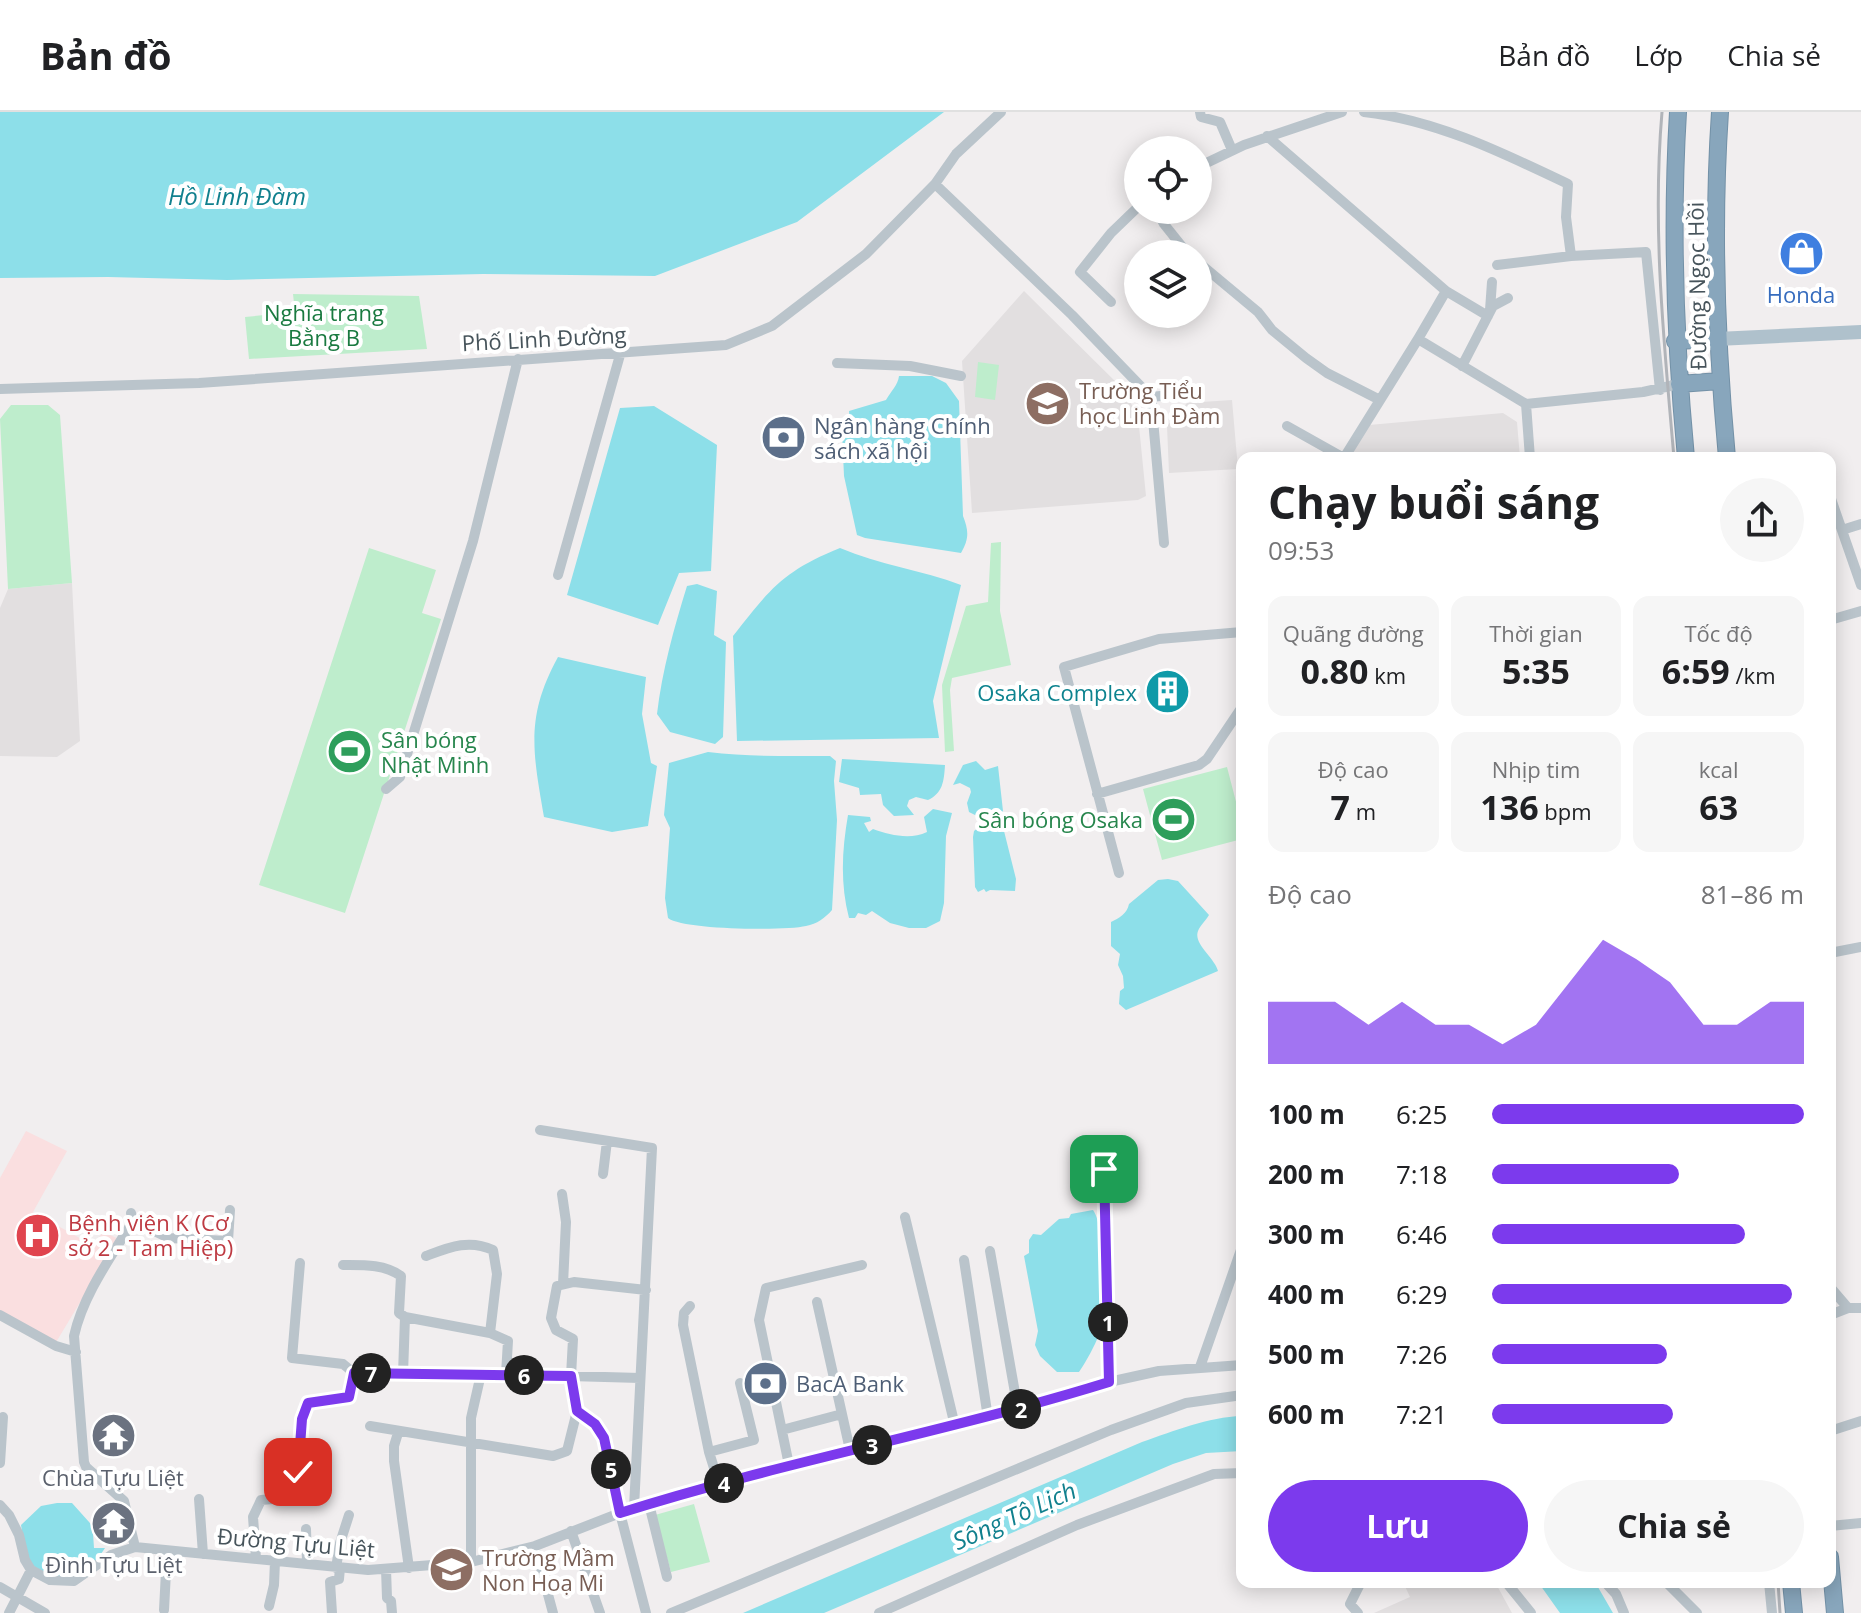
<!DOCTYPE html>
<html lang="vi">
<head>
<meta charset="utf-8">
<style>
	body { margin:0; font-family:"Open Sans",sans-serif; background:#f6f6f6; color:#202124; height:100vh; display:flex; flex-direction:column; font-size:30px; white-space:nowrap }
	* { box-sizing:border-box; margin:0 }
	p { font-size:26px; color:#757577 }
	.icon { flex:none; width:44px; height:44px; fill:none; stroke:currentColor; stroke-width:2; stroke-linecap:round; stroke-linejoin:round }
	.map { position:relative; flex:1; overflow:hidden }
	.side { position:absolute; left:1236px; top:340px; width:600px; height:1136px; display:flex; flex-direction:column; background:#fff; border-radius:16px; box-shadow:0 4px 20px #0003 }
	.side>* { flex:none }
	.tools { position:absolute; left:1124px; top:24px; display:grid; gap:16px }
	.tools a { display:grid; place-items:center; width:88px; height:88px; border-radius:50%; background:#fff; box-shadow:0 4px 20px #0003; font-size:40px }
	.pin { position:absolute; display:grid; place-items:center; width:68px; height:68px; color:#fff; margin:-34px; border-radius:16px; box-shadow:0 4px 12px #0006 }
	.km { position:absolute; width:40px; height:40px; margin:-20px; border-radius:50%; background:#222; color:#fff; font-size:22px; line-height:40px; text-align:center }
	.round { display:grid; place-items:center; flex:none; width:84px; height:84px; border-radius:42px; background:#f6f6f6 }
	.summary { display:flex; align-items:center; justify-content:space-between; height:136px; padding:0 32px }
	h1 { font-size:44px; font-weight:700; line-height:60px }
	.metrics { display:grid; grid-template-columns:repeat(3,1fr); gap:12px; height:136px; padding:8px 32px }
	.metrics div { display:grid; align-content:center; border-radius:16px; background:#f6f6f6; text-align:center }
	.metrics b { font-size:34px; font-weight:700 }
	.metrics small { font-size:22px; font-weight:400 }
	.metrics p { font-size:22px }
	.chart { height:224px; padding:16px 32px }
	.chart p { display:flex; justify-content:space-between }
	.chart svg { width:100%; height:144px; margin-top:8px; fill:#7c3aed; opacity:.7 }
	.action { display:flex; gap:16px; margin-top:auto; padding:16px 32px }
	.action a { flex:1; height:92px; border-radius:48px; background:#7c3aed; color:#fff; font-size:32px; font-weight:700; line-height:92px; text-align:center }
	.action a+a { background:#f6f6f6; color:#202124 }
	ul { padding:0 32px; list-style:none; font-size:26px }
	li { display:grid; grid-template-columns:128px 96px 1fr; align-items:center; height:60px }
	li i { height:20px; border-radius:10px; background:#7c3aed }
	header { display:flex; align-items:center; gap:48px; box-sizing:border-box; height:112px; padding:0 40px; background:#fff; border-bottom:2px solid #e0e0e0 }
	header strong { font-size:38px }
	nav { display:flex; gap:44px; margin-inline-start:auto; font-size:28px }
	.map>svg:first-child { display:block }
</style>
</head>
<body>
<header>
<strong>Bản đồ</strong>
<nav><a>Bản đồ</a><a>Lớp</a><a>Chia sẻ</a></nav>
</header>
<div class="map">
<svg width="1861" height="1501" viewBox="0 0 1861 1501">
	<rect width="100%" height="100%" fill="#f1eeef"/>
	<!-- education -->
	<path fill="#e2dfe0" d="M1024,179l99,98 15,27 8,80 -8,4 -166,13 -10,-152z
		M1232,288l6,69 -69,4 -2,-47 20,-23z
		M1503,301l14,9 3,36h-171l20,-33z
		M72,471l8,158 -23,16 -57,-1v-148l8,-19z
		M1403,1470h92l17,31h-138l36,-16z"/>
	<!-- medical -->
	<path fill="#fadfe0" d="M26,1019l41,20 -34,61 61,34 9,-15 15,8 -63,105 -55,-32v-134z"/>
	<!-- green -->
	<path fill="#beedcc" d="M293,182l126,2 8,53 -178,10 -4,-42 50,-5z
		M978,250l21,3 -4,35 -20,-3z
		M11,293h37l12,10 12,168 -64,6 -8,-170z
		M1001,430l-1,69 11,54 -59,13 -2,12 4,61 -9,1 -3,-67 24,-79 22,-4 3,-59z
		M369,436l67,22 -14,43 19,6 -96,294 -86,-28z
		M1227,655l15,58v14l-80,21 -19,-71z
		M694,1392l16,58 -39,10 -16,-57z"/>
	<!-- water -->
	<path fill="#8ddfe9" d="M0,0h944l-147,110 -142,54 -172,-2 -256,6 -119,-3 -108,1z
		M899,264h33l14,7 13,18 4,115c6,15 6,23 -2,37l-96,-15 -8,-3 -13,-59 -2,-44 8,-3 -1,-18 37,-11c5,-9 12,-15 13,-24z
		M654,294l63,39 -6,126 -32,2 -21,52 -91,-30 53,-187z
		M840,436c39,17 82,22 121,37l-28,116 6,37 -202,3 -4,-105c37,-47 50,-65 107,-88z
		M697,472l20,7 -3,44 12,7 -3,95 -8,7 -45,-12 -13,-18c5,-43 17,-86 30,-128z
		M558,545l88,20 -4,37 9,49 6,3 -9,60 -36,6 -68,-15c-11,-64 -19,-100 14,-160z
		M708,640c40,5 81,4 122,4l6,5 -2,20 3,39 -5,90c-7,8 -15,14 -26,16 -21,5 -123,4 -138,-8l-3,-20 5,-70 -6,-13 5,-52z
		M842,647l103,6c-1,16 -2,28 -17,35l-12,-3 -7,3 -2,6 7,9 -20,1 -11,-11 -2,-11 -21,1 -1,-7 -20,-6z
		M976,649l9,9 13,-4 5,45 -8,9 -8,1 -18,-9 -2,-9 4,-11 -1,-4 -10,-5 -7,2 10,-20z
		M933,697l19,4 -6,23 -2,67 -4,18 -14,7h-17l-19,-5 -18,-12 -6,4 -8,-2 -3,5h-6c-9,-35 -7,-68 -1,-103l22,2 1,4 -7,2 5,9 4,-3c17,6 37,11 54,3l-3,-15z
		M979,715l25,4 12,48 -1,12 -25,-1 -4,2 -2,-3 -6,3 -3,-5 -2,-50 1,-6z
		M1168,767l10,2 31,34c-3,5 -9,11 -11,16 -5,13 17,27 20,40l-92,39 -7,-6 1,-13 4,-3 -1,-12 -5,-11 2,-11 -9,-8v-24c8,-4 16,-8 18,-18l29,-24z
		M1093,1098c13,18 12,95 8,117 -2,12 -15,35 -22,45h-22l-17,-16 -5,-11 3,-14 -14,-75 5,-3v-13l4,-6 8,1 18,-16 10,-1 2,-4z
		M1242,1304v35l-36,2 -33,11 -349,149h-81l399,-171c32,-11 66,-25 100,-26z
		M57,1391h15l26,29 -5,1 1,15h11l-8,12 -24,21c-43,-9 -45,-13 -52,-56l20,-19z
		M1538,1470h57l18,31h-53z"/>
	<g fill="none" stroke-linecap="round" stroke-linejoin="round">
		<defs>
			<path id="highway" d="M1678,0c-7,116 -3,230 8,346
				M1720,0c-8,118 -4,228 7,346
				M1675,229l42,-2
				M1679,272l41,-3
				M1830,1445l5,56
				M1791,1470l3,31"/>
		</defs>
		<!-- highway casing -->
		<use href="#highway" stroke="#7391a7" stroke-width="18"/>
		<!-- minor -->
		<path stroke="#bac4cb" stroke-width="10" d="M1200,0l1,5 19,5 12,28
			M1364,0c72,8 139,41 204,72l-2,33 5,39 75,-4 14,138
			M1267,24l179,155 42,25
			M1198,55l46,-22 98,-33
			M935,72l137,131 79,82 13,146
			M1157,98l7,14 24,30
			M1198,150l60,50 14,18 34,28 21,15 53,27
			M1497,153l74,-9
			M1446,179l-28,48 108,65 117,-12 36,-8
			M1111,190l-31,-30 31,-39 27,-26
			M1490,198l2,-28
			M837,251l73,3 51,10
			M1462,254l31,-60 15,-8
			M0,277l199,-6 527,-38 46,-19 94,-72 69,-70 21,-30 45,-42
			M1151,285l38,-4
			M1526,292l4,54
			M1287,314l57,32
			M1344,346l74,-119
			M1830,384l31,89
			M1842,418l19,-6
			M558,463l62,-220
			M1830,508l31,-9
			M386,677l14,-12 73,-236 45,-182
			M1097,682l102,-29 8,-6 35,-52
			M1119,761l-55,-206 95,-28 83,-7
			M1830,841l31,-6
			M540,1018l112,18 -18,360
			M1104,1050l5,220
			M603,1062l4,-33
			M562,1082l4,28 -3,62
			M131,1101l2,8 36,17 59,3 2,-31
			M905,1105l50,209
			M133,1109c-22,36 -50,74 -59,115l10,126 2,5 38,34 11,46
			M990,1139l28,159
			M426,1144c24,-9 43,-17 67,-6l4,24 -7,59
			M964,1148l24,158
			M300,1151l-8,95 51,6 11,9 143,1 143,4
			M343,1153c20,0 41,-1 58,11l-2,37 6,4 -2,57
			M1830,1175l18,21
			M646,1178l-72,-8 -17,4 -6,32 5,12 17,9 -2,37 6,35 18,13 9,14 16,75 26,100
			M817,1190l33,148
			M690,1194l-6,7 -1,12 26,127 10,32
			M0,1203l56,31 20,6
			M1830,1203l18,-7h13
			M405,1205l85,16 18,8 -2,33
			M1200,1255l42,-120
			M370,1314l183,30 14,-5 10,-40
			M782,1318l60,-16
			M1830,1319l31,-10
			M398,1321l-4,13v15l15,107
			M709,1340l45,-12 -14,-57
			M0,1351l3,-46
			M789,1353l-30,-145 7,-32 96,-23
			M199,1387l4,55
			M649,1392l18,73
			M0,1393l9,10 10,20 6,25 6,10 19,10 24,1 37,-26 24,-8 233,23 103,-8 64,-16 85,-33 99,-29 288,-71 102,-31 50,-11 83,-6
			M1830,1414l31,-3
			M306,1417l1,33
			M571,1419l29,82
			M535,1434l18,67
			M256,1446l-3,-41 8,-17 24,-2 -1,-21 13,-4 3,-6 1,-40 7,-24 41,-6 5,-24
			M471,1450v-144l10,-44
			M336,1456l4,-25 9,-28
			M386,1457l1,29 4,3 1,12
			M1506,1470l25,31
			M1605,1470l11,12 8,19
			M1666,1470l31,31
			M1769,1470l3,31
			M0,1475l45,26
			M269,1494l5,-21 1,-24
			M164,1498l3,-58
			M9,1501l22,-43
			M332,1501l-2,-31 9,-3 1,-11
			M671,1501l440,-183 75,-27 56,-8
			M879,1501l198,-88 137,-51 28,-1
			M1358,1501l-8,-9 11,-22"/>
		<!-- major -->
		<path stroke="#afc1cc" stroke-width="14" d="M1717,227l144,-7"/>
		<!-- highway -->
		<use href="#highway" stroke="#88a6bc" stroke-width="16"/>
		<!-- rail -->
		<path stroke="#b1b4b9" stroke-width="3" d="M1662,0c-10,116 2,231 12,346
			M1778,1470l2,31"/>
	</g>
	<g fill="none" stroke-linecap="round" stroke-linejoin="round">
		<defs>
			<path id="route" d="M298,1360l4,-53 6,-16 41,-6 5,-24 217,3 6,35 18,13 9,14 16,75c161,-51 328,-81 489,-131l-5,-213"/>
		</defs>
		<!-- route casing -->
		<use href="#route" stroke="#fff" stroke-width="16"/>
		<!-- route -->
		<use href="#route" stroke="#7c3aed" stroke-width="10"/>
	</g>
	<!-- icons -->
	<defs>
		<symbol id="shop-disc" viewBox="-11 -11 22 22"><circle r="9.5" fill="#3f7fe0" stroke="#fff"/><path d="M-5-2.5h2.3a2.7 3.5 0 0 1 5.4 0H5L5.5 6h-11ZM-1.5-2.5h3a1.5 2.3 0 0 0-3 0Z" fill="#fff"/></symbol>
		<symbol id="school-disc" viewBox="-11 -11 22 22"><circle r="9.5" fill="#8d6e63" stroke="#fff"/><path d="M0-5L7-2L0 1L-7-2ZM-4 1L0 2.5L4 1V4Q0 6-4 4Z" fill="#fff"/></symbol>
		<symbol id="bank-disc" viewBox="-11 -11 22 22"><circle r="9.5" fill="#5c6f8a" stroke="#fff"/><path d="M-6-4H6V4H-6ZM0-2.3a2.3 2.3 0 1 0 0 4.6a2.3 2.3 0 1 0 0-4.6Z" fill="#fff"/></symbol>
		<symbol id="building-disc" viewBox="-11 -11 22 22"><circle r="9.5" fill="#0f9aa8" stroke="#fff"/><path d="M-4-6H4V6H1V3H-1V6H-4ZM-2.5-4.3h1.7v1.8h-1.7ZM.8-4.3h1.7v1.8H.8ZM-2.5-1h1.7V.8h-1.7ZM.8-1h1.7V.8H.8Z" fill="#fff"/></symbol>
		<symbol id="stadium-disc" viewBox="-11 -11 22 22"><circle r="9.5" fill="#2e9e5b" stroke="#fff"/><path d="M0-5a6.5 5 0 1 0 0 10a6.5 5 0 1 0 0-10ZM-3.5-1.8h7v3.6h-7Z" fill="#fff"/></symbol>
		<symbol id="hospital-disc" viewBox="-11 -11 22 22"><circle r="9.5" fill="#e0444e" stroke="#fff"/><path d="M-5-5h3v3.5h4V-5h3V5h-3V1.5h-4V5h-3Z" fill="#fff"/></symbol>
		<symbol id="temple-disc" viewBox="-11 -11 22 22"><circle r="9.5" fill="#6b7280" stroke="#fff"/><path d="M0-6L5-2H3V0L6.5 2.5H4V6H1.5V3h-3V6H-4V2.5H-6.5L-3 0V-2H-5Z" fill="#fff"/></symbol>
	</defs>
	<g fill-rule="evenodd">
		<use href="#shop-disc" x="1776" y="116" width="51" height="51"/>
		<use href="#school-disc" x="1022" y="266" width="51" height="51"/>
		<use href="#bank-disc" x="758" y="300" width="51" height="51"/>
		<use href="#building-disc" x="1142" y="554" width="51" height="51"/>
		<use href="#stadium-disc" x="324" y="614" width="51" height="51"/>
		<use href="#stadium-disc" x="1148" y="682" width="51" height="51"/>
		<use href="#hospital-disc" x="12" y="1098" width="51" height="51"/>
		<use href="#bank-disc" x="740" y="1246" width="51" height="51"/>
		<use href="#temple-disc" x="88" y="1298" width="51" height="51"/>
		<use href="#temple-disc" x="88" y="1386" width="51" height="51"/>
		<use href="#school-disc" x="426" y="1432" width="51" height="51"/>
	</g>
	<g text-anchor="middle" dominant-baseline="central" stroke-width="8" stroke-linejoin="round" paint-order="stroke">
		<!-- street labels -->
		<g font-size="22" fill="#47545b" stroke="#fff">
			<text transform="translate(1696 174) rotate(-91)">Đường Ngọc Hồi</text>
			<text transform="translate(544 226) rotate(-3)">Phố Linh Đường</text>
			<text transform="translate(296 1430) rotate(5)">Đường Tựu Liệt</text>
		</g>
		<!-- shop labels -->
		<g font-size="22" fill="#366cbe" stroke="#fff">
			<text x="1801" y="182">Honda</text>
		</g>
		<!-- park labels -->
		<g font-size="22" fill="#1a7a40" stroke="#fff">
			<text x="324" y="200">Nghĩa trang<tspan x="324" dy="25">Bằng B</tspan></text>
		</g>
		<!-- education labels -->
		<g font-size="22" fill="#785e54" stroke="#fff" text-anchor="start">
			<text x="1079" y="278">Trường Tiểu<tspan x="1079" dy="25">học Linh Đàm</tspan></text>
			<text x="482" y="1445">Trường Mầm<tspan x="482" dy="25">Non Hoạ Mi</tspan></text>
		</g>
		<!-- service labels -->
		<g font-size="22" fill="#4e5e75" stroke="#fff" text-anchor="start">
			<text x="814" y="313">Ngân hàng Chính<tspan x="814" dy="25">sách xã hội</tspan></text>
			<text x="796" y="1271">BacA Bank</text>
		</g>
		<!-- culture labels -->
		<g font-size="22" fill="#0d838f" stroke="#fff" text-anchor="end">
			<text x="1137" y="580">Osaka Complex</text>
		</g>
		<!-- leisure labels -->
		<g font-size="22" fill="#27864d" stroke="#fff" text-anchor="start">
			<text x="381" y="627">Sân bóng<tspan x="381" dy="25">Nhật Minh</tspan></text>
			<text x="1143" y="707" text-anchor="end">Sân bóng Osaka</text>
		</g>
		<!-- health labels -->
		<g font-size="22" fill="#be3a42" stroke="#fff" text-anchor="start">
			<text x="68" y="1110">Bệnh viện K (Cơ<tspan x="68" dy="25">sở 2 - Tam Hiệp)</tspan></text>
		</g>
		<!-- worship labels -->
		<g font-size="22" fill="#5b616d" stroke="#fff">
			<text x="113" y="1365">Chùa Tựu Liệt</text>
			<text x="114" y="1452">Đình Tựu Liệt</text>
		</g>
		<!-- water labels -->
		<g font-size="24" font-style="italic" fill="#11808e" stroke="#fff">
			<text x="237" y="83">Hồ Linh Đàm</text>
			<text transform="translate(1014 1403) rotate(-24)">Sông Tô Lịch</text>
		</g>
	</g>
</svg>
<div class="tools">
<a><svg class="icon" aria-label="locate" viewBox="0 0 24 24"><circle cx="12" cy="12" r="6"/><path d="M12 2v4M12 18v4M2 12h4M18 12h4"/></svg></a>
<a><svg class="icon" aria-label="layers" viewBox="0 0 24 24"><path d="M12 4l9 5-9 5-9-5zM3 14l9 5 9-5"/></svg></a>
</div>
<div class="pin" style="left:1104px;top:1057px;background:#1e9e55"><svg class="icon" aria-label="arrive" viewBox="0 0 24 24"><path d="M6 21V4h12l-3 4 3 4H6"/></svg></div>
<div class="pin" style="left:298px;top:1360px;background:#d93025"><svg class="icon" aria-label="check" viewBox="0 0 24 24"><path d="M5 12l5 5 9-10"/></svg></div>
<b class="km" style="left:1108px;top:1210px">1</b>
<b class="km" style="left:1021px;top:1297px">2</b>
<b class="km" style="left:872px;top:1333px">3</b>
<b class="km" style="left:724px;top:1371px">4</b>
<b class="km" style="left:611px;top:1357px">5</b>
<b class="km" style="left:524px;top:1263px">6</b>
<b class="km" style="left:371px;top:1261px">7</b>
<section class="side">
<div class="summary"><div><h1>Chạy buổi sáng</h1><p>09:53</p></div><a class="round"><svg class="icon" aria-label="share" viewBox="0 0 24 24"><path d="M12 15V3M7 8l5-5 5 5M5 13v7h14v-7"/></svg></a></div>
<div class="metrics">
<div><p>Quãng đường</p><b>0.80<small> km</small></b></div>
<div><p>Thời gian</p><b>5:35</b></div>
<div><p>Tốc độ</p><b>6:59<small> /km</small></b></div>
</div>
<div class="metrics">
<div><p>Độ cao</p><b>7<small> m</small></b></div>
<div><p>Nhịp tim</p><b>136<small> bpm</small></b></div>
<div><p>kcal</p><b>63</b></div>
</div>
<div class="chart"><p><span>Độ cao</span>81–86 m</p>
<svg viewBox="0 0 160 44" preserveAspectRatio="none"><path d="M0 44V25L10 25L20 25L30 32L40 25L50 32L60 32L70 38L80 32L90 19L100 6L110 12L120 19L130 32L140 32L150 25L160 25V44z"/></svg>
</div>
<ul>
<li><b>100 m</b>6:25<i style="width:100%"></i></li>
<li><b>200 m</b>7:18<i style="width:60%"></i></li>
<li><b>300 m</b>6:46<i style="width:81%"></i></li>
<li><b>400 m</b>6:29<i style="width:96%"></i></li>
<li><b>500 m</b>7:26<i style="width:56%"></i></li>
<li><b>600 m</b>7:21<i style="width:58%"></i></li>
</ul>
<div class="action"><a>Lưu</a><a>Chia sẻ</a></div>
</section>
</div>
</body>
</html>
